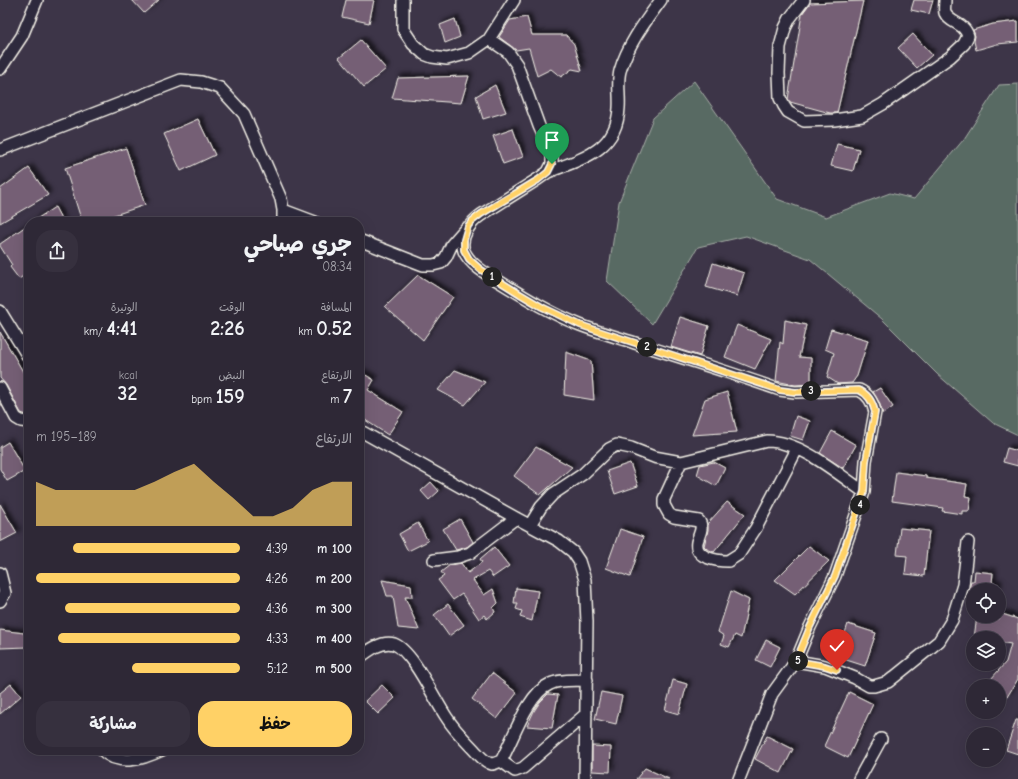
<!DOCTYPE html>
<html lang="ar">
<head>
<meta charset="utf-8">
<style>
	body { margin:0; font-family:"Comic Neue","Playpen Sans Arabic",sans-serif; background:#36303e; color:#f1f3f6; direction:rtl; height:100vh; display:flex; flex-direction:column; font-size:15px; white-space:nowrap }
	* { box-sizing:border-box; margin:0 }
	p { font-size:13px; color:#a7a6ad }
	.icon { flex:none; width:22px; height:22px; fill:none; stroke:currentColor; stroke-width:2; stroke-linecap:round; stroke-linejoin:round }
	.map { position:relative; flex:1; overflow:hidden; direction:ltr }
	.sheet { position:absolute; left:24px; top:217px; width:340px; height:538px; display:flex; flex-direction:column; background:#2e2836; border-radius:16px; box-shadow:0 4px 16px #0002,0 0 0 1px #494451; direction:rtl }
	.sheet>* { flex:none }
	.buttons { position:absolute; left:966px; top:583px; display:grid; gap:8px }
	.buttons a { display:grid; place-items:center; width:40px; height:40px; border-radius:50%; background:#2e2836; box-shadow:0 4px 16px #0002,0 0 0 1px #494451; font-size:20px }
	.pin { position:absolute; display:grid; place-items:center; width:34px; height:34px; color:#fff; margin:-41px -17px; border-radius:50% 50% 50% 0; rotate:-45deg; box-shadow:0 0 4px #0007 }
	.pin .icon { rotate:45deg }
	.km { position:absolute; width:20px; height:20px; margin:-10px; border-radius:50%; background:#222; color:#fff; font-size:11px; line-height:20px; text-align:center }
	.round { display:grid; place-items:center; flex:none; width:42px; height:42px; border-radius:16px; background:#36303e }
	.headline { display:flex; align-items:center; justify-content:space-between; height:68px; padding:0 12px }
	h1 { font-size:22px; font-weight:700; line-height:30px }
	.figures { display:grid; grid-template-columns:repeat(3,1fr); gap:6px; height:68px; padding:4px 12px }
	.figures div { display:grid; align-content:center }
	.figures b { font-size:20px; font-weight:700 }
	.figures small { font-size:11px; font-weight:400 }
	.figures p { font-size:11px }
	.chart { height:112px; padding:8px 12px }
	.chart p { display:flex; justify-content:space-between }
	.chart svg { width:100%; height:72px; margin-top:4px; fill:#ffd166; opacity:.7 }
	.primary-button { display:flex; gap:8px; margin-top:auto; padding:8px 12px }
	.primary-button a { flex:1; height:46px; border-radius:16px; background:#ffd166; color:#111; font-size:16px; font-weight:700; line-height:46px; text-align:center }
	.primary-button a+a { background:#36303e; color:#f1f3f6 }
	ul { padding:0 12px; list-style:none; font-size:13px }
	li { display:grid; grid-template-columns:64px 48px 1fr; align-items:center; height:30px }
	li i { height:10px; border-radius:5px; background:#ffd166 }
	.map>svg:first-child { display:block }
</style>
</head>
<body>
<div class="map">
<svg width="1018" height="779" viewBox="0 0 1018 779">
	<defs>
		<filter id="shadow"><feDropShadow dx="3.5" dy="-3.5" stdDeviation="2" flood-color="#0009"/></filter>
	</defs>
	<rect width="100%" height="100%" fill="#3d3548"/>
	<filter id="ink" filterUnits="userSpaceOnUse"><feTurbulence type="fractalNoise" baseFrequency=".025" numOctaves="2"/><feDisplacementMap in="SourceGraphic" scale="8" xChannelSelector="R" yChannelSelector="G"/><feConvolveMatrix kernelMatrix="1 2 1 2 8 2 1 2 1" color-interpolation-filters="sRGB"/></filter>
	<g filter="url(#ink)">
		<!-- green -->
		<path fill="#596b64" stroke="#a6aea6" d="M694,81l83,118 49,18 64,-24 24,6 50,-60 35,-54 19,-1v351l-25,-12 -56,-49 -55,-55 -72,-60 -64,-23 -48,11 -46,77 -45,-43 12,-79 34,-84z"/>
		<!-- building -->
		<path fill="#755f74" stroke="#f4f1e8" filter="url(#shadow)" d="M132,0h27l-15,13z
			M346,0h28l-5,23 -27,-6z
			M914,0h19l-4,14 -18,-4z
			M863,1l-26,112h-7l-40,-11 -2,-3 14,-85 8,-11z
			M527,17l5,18h34l8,9 8,27 -10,-2 -11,8 -10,-8 -14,7 -8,-28 -13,2 -17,-13 11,-17z
			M455,19l5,18 -15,6 -5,-18z
			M1018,21v21l-21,2 -21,6 -2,-9 1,-5 -2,-6 20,-6z
			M913,34l19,21 -15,13 -19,-20z
			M361,40l25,29 -22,18 -25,-29z
			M469,76l-8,27 -69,-5 6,-20z
			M495,85l11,27 -23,7 -7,-23z
			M198,119l17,36 -34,16 -17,-37z
			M513,129l10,28 -20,7 -10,-28z
			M837,144l22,5 -6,22 -22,-5z
			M126,148l19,57 -52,17h-11l-17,-54z
			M29,168l19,27 -48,28v-34z
			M55,207l8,15h-31z
			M29,224v48l-10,7 -9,-12 2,-2 -12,-19v-2z
			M713,263l31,10 -7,23 -31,-9z
			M418,275l35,22 -30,43 -38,-33z
			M680,317l29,9 -9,30 -29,-9z
			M785,320l21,5 -7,32 12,1v26l-16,1 -19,-4 4,-39 3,2z
			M737,325l34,14 -16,30 -30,-12z
			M831,329l37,11 -11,36 -5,7 -14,1 -11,-7 7,-24 -9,-4z
			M0,332l29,50v31l-2,2 -6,-2 -15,-28 -6,-7z
			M566,352l25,9 3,39 -30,-5z
			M455,370l30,12 -20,23 -27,-15z
			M359,371l15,9 -6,10 35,22 -15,23 -29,-19z
			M880,388l13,19 -10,7 -4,-12 -6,-10z
			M727,392l10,40 -45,3 13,-36z
			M796,416l14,5 -7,19 -13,-4z
			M832,431l24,14 -13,23 -23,-15z
			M8,442l17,29 -18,10 -7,-12v-22z
			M536,447l36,20 -32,28 -26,-19z
			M1007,448l11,3v15l-15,-4z
			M714,462l11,6 -9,18 -19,-11 3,-10z
			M630,463l8,23 -23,8 -8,-23z
			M896,472l30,4v2l41,6 -2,12 6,1 -2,14h-7v3l-20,-3 1,-3 -51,-7z
			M431,482l8,9 -10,9 -8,-9z
			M727,502l18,12 -31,38 -7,-3 -3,-3 4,-16v-7z
			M0,504l17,29 -17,9z
			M460,519l13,23 -6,5 -11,3 -13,-21z
			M418,523l10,18 -20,10 -9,-17z
			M900,528l29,3 -5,45 -19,-2 2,-18 -10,-1z
			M620,529l23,8 -13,40 -24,-9z
			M809,546l20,15 -34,33 -20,-14z
			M494,547l15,19 -16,11 -5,-6 -15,9 11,15 9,-6 5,14 -5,5 2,4 -8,7 -3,-4 -5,4 -17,-25 -9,6 -15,-20 6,-4 -3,-4 9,-7 11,-2 7,10 14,-11 -2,-3z
			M975,571l18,2 -1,10 6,1v6h-29l2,-9h3z
			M382,580l29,5 1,12h-7l14,33 -21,-2 -5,-32h-6z
			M516,588l22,3 -6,30 -12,-4 2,-6 -6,-2 2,-6h-4z
			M731,591l18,9 -8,38 -6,-3 -6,12 -8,-3 3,-8 -6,-4z
			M448,604l16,21 -15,11 -15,-21z
			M999,613l19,6v60l-11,18 -8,-9v-2h-2l-6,-7 15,-17 5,-18 -12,-2v-4h-25l3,-22 22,3z
			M848,624l28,9 -11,33 -28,-9z
			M0,630l24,3 3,14 -27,1z
			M766,640l14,7 -10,20 -14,-7z
			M492,673l25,20 -20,26 -25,-20z
			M673,680l14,4 -8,30 -14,-4z
			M11,684l10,12 -21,18v-21z
			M382,685l13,13 -17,16 -13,-13z
			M601,692l21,4 -6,28 -21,-5z
			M849,692l24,12 -25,54 -24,-12z
			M548,694l10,1 -6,33 -25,-2 7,-15 6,-9z
			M1016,720h2v34l-12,-4z
			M767,736l26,13 -12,24 -26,-14z
			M592,746l19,1 -1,25 -18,-1z
			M645,768l24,11h-33z"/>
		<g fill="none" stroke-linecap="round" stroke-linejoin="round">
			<defs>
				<path id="minor" d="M403,0v29l10,15 11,10 8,3 15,2 22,-6 20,-14 25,-39
					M804,0l-14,18 -5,10 -5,19 -1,26 1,25 4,8 4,6 16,9 30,-1 28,-4 21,-12 67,-47 14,-13 4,-8c-4,-14 -18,-12 -23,-23 -1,-3 0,-9 0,-13
					M489,39l19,13 9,13 22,61 13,29v9l-4,8 -10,7 -57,36c-10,7 -22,22 -17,36 6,14 24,24 36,31 26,16 52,32 80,43 18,7 37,12 55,18 48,15 97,30 145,47l15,2 64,-2c9,4 14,13 16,22l-9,49 -2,31 -29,84 -25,51 -14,34 -24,33 -33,85
					M0,69l22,-33 15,-36
					M0,150l181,-70 20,2 19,6 24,26 37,85 2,11v12
					M548,172c33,-13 69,-21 71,-64 1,-12 -2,-26 1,-37 8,-27 25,-49 41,-71
					M283,210l32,12
					M359,240l64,25h10l8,-2 5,-6 6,-13 14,-16
					M0,311l29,47
					M0,388l16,30 5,3 8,1
					M359,430l157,88 43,23 14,11 6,9 6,19 2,42 -2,157
					M681,462l-17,37v6l5,9 5,3 25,4c5,7 0,13 -2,21 -3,16 20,19 31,19l11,-7 17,-26 41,-79
					M530,525l11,-18 12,-13 30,-20 26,-25 8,-4 14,3 23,9 27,5 86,-21c33,0 70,32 97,51
					M434,560l24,-3 12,-4 46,-35
					M0,573l5,20 -5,8
					M359,658c9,-7 23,-18 35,-14 19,7 41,57 53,74 8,13 20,24 30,35 4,4 9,10 15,11 2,0 6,-2 9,-3 12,-21 26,-67 49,-77 10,-5 25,-3 37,-4
					M796,661l29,5 30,12 14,8h5l14,-4 51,-41 13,-21 11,-35 5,-43
					M102,750c17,17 41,9 60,0
					M501,761l14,10 8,-3 63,-54
					M859,779l22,-40"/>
			</defs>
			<!-- minor casing -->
			<use href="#minor" stroke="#f4f1e8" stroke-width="14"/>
			<!-- minor -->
			<use href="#minor" stroke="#2f2a3d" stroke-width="11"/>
		</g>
	</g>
	<g fill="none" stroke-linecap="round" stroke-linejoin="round" filter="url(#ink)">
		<defs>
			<path id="route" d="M552,164l-4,8 -10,8 -57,34 -9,7 -4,5 -4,14v10l5,9 11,10 40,25 22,13 38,18 200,65 15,2 64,-2c9,4 14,13 16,22l-9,49 -2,31 -29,84 -25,51 -14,34 29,5 12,4"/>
		</defs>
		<!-- route casing -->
		<use href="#route" stroke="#fff" stroke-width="8"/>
		<!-- route -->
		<use href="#route" stroke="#ffd166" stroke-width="5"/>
	</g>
</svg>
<div class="buttons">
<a><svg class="icon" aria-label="locate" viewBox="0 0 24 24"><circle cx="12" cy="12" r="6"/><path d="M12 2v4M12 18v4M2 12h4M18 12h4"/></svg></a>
<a><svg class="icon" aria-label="layers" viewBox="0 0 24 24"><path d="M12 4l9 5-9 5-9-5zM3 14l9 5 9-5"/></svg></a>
<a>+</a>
<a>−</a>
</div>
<div class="pin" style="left:552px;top:164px;background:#1e9e55"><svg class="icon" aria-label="arrive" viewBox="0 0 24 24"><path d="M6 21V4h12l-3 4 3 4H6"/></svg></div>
<div class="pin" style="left:837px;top:670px;background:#d93025"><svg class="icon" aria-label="check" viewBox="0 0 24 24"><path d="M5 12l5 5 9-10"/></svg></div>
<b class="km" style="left:492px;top:277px">1</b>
<b class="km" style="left:647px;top:347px">2</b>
<b class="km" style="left:811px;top:391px">3</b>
<b class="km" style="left:860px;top:505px">4</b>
<b class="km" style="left:798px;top:661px">5</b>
<section class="sheet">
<div class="headline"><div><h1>جري صباحي</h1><p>08:34</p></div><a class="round"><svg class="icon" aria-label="share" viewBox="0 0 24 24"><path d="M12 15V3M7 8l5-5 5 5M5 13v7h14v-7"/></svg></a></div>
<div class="figures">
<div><p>المسافة</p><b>0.52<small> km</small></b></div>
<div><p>الوقت</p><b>2:26</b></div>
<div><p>الوتيرة</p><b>4:41<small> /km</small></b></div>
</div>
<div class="figures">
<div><p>الارتفاع</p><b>7<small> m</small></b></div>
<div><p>النبض</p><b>159<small> bpm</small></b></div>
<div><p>kcal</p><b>32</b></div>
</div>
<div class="chart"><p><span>الارتفاع</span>189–195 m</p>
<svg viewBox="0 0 160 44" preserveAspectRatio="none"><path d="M0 44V17L10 22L20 22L30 22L40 22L50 22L60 17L70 11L80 6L90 17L100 27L110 38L120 38L130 33L140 22L150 17L160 17V44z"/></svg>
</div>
<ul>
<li><b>100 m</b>4:39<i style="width:82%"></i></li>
<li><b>200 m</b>4:26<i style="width:100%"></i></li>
<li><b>300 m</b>4:36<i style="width:86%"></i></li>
<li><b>400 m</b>4:33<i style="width:89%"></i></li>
<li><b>500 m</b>5:12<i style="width:53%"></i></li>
</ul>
<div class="primary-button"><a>حفظ</a><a>مشاركة</a></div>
</section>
</div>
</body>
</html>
